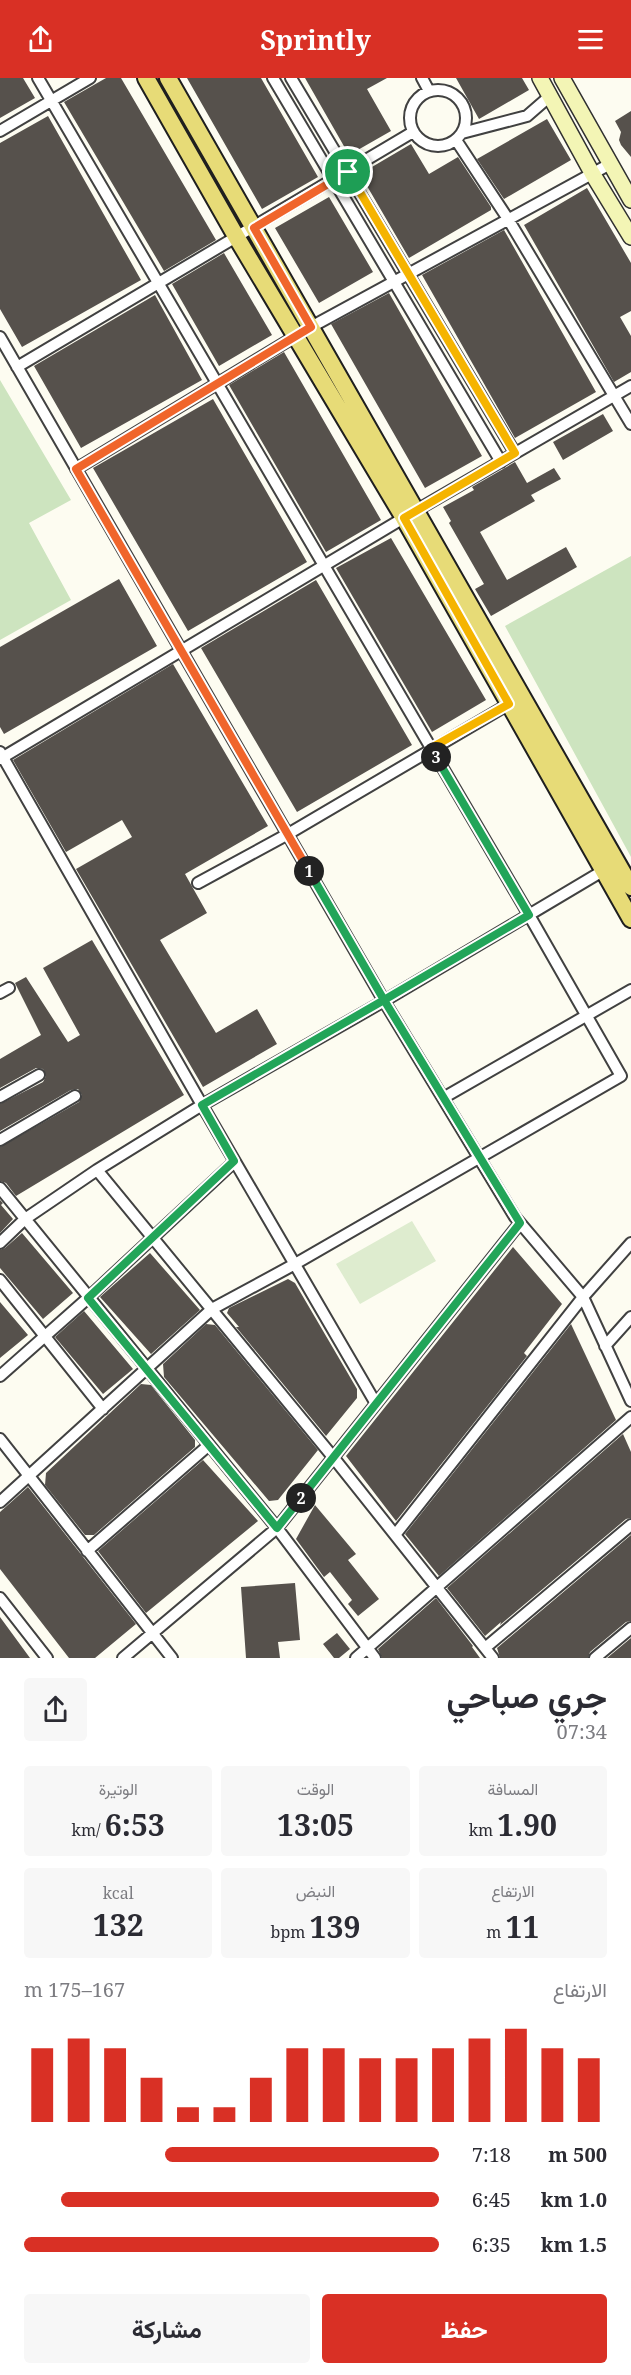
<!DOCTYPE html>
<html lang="ar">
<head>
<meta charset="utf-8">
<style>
	body { margin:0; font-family:"Noto Serif",Vazirmatn,serif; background:#f7f7f7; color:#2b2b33; direction:rtl; height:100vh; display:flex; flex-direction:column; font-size:22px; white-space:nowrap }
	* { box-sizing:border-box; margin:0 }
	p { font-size:20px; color:#7c7c81 }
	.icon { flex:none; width:33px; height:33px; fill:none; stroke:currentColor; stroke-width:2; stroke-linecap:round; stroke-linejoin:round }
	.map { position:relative; height:1580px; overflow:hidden; direction:ltr }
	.sheet { display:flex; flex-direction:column; background:#fff; flex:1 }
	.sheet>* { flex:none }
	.pin { position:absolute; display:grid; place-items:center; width:51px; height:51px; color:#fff; margin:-26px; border:3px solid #fff; border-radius:50%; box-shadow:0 2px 6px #0007 }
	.km { position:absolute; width:30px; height:30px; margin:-15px; border-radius:50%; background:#222; color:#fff; font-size:16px; line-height:30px; text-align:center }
	.round { display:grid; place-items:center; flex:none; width:63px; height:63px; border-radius:6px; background:#f7f7f7 }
	.head { display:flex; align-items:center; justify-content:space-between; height:102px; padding:0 24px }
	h1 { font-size:33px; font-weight:700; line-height:45px }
	.metrics { display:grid; grid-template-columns:repeat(3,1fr); gap:9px; height:102px; padding:6px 24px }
	.metrics div { display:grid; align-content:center; border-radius:6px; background:#f7f7f7; text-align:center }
	.metrics b { font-size:30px; font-weight:700 }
	.metrics small { font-size:16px; font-weight:400 }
	.metrics p { font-size:16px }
	.chart { height:168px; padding:12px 24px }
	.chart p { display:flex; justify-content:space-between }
	.chart svg { width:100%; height:108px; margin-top:6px; stroke:#d93025; stroke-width:6 }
	.cta { display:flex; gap:12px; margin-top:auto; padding:12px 24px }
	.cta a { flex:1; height:69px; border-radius:6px; background:#d93025; color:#fff; font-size:24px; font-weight:700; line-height:69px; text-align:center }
	.cta a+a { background:#f7f7f7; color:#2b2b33 }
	ul { padding:0 24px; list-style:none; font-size:20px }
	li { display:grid; grid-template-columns:96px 72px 1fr; align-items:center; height:45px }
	li i { height:15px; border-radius:8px; background:#d93025 }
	header { display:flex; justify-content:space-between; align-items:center; height:78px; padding:0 24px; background:#d93025; color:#fff; font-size:27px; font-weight:700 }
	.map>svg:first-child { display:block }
</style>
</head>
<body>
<header><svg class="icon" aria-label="menu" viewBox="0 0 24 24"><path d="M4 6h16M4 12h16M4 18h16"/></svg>Sprintly<svg class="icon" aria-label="share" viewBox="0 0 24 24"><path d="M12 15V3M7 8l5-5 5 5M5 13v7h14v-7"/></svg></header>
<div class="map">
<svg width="631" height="1580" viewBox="0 0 631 1580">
	<rect width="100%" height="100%" fill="#fdfcf1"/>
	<!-- green -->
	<path fill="#cde4bf" d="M0,302l71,120 -42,23 42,77 -71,40z
		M631,478v301l-126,-231z"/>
	<!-- pitch -->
	<path fill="#deeccf" d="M412,1143l24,40 -76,43 -24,-40z"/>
	<!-- building -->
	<path fill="#56514c" d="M0,0h23l12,20 -35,20z
		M106,0h15l95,162 -52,31 -100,-169z
		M187,0h74l57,99 -56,32z
		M305,0h82l-20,11 24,42 -42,24z
		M456,0h66l7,12 -50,29z
		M631,33v46l-10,-12 -2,-5 2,-8 -6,-11z
		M48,38l93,164 -119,67 -22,-38v-166z
		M547,41l24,41 -67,39 -27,-40z
		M411,66l18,30 29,-17 33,50v3l-82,48 -49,-84z
		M587,110l44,75v48l-11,6 11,19v36l-17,10 -90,-157z
		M329,119l44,75 -54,31 -44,-75z
		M504,152l92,162 -81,46 -93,-163z
		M224,175l48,82 -53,31 -47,-82z
		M389,215l93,163 -57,32 -94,-164z
		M155,217l47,85 -121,68 -47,-82z
		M284,274l97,168 -55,32 -97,-167z
		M213,321l94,163 -119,69 -95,-163z
		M603,336l10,17 -50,29 -10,-18z
		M515,384l12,21 27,-15 7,11 -30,16 4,6 -55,31 27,48 59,-33 11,20 -86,49 -16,-27 9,-5 -35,-61 2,-2 -8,-14 31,-17 -2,-3z
		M391,460l95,162 -54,32 -96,-164z
		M119,501l38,67 -153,88 -4,-7v-80z
		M316,502l96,165 -115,67 -96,-164z
		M173,586l95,162 -83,48 22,39 -47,27 56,93 41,-24 20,35 -74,43 -127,-218 56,-32 -10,-17 -56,32 -53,-92z
		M92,862l92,155 -168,101 -10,-13 -6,-2v-34l79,-45 3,-7 -4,-6 -7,1 -71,41v-27l43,-22 3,-6 -3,-7 -7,-1 -36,20v-29l41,-24 -26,-52 11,-6 42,65 12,-7 -37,-67z
		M0,1122l3,3 -2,2 12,14 -13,14z
		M22,1155l51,60 -30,26 -43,-51v-18l5,-2z
		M513,1169l49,57 -38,49 3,3 -131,165 -50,-65z
		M150,1175l50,57 -49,44 -51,-57z
		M288,1201l7,4 62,106v9l-31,38 -90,-109h3l-12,-14 2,-5z
		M0,1224l28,33 -28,23z
		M84,1233l49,58 -30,25 -48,-57z
		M206,1246l9,1 103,125 -40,50 -9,1 -105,-124 -1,-13z
		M571,1246l45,96 -177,156 -34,-42z
		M141,1306l10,1 44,55v7l-101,88h-9l-40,-50 1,-12z
		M623,1356l8,18v66l-5,1 -126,106 1,-3 -16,14 -38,-48z
		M203,1382l55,61 -112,92 -48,-62z
		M28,1409l108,137 -41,34h-26l-69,-89v-57z
		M315,1427l41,49 -8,6 31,39 -21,17 -10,-12 4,-4 -22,-28 -6,5 -28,-38z
		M631,1457v86l-5,1 -36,30 -2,6h-88l-3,-10z
		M295,1505l5,57 -22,2 2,16h-34l-5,-71z
		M436,1520l37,48 -1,1 8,11h-98l-4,-9z
		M0,1539l30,41h-30z
		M337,1555l13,16 -11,9h-5l-11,-14z
		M631,1560v20h-24z"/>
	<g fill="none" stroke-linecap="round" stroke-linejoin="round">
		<defs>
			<path id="street" d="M273,0l228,384
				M291,0l224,375
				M422,0l7,13
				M410 40a28 28 0 1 1 56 0a28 28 0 1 1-56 0Z
				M0,53l90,-53
				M462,55l65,-17 23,-20
				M456,62l52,79 123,205
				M0,259l384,664 131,216 68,80 48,104
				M17,289l396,-235
				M76,391l235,-142 299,-163
				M0,674l202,353 173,297
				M0,681l417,-249 214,-124
				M198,805l90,-49 221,-130
				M0,915l9,-5
				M0,1019l39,-22
				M443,1020l188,-108
				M0,1062l75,-44
				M97,1092l236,287 160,201
				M0,1110l277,340 98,130
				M0,1165l25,-24 72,-49 105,-65 182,-104 222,-132
				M0,1202l103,129
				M605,1268l26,-29
				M0,1298l88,-78 146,-136
				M0,1361l172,219
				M0,1424l212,-193 83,-45 326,-188 -92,-161 -491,-837
				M395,1457l188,-238 48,-54
				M87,1473l122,-106
				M0,1520l47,60
				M485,1570l146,-123
				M123,1580l154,-130 243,-305
				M356,1580l275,-241
				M595,1580l36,-30"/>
			<path id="secondary" d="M540,0l52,95 39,64
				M562,0l69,122"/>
			<path id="primary" d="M146,0l91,160 167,280 227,401
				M168,0l463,809"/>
		</defs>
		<!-- street casing -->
		<use href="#street" stroke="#414141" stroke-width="14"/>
		<!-- secondary casing -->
		<use href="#secondary" stroke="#303030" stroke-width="18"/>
		<!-- primary casing -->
		<use href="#primary" stroke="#1f1f1f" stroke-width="20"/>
		<!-- street -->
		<use href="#street" stroke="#fff" stroke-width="10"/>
		<!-- secondary -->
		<use href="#secondary" stroke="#f3f5b5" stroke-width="15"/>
		<!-- primary -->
		<use href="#primary" stroke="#e7db77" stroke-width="16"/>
	</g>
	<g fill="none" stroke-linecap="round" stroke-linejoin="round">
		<defs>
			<path id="split-1" d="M309,793l-233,-402 235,-142 -57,-99 94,-56"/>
			<path id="split-2" d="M301,1420l-24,30 -189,-230 146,-137 -32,-56 182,-105 -75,-129"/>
			<path id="split-3" d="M301,1420l219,-275 -136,-223 145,-85 -93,-158"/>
			<path id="split-4" d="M348,94l167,281 -111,65 105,186 -78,44 5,9"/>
		</defs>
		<!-- split-1 casing -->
		<use href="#split-1" stroke="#fff" stroke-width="12"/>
		<!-- split-2 casing -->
		<use href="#split-2" stroke="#fff" stroke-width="12"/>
		<!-- split-3 casing -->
		<use href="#split-3" stroke="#fff" stroke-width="12"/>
		<!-- split-4 casing -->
		<use href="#split-4" stroke="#fff" stroke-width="12"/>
		<!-- split-1 -->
		<use href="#split-1" stroke="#f0652b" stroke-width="8"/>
		<!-- split-2 -->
		<use href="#split-2" stroke="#22a559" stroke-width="8"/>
		<!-- split-3 -->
		<use href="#split-3" stroke="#22a559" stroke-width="8"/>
		<!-- split-4 -->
		<use href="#split-4" stroke="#f5b400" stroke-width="8"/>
	</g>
</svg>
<div class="pin" style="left:348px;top:94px;background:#1e9e55"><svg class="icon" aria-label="arrive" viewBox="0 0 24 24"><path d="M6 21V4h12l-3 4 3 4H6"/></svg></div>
<b class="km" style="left:309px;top:793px">1</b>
<b class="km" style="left:301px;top:1420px">2</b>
<b class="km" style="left:436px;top:679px">3</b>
</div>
<section class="sheet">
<div class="head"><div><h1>جري صباحي</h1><p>07:34</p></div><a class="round"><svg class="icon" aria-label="share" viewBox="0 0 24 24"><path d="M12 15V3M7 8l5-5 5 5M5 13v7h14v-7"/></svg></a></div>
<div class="metrics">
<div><p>المسافة</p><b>1.90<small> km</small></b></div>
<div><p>الوقت</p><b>13:05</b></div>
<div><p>الوتيرة</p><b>6:53<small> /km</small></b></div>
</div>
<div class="metrics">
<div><p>الارتفاع</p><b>11<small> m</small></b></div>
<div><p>النبض</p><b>139<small> bpm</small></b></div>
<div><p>kcal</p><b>132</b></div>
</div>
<div class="chart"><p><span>الارتفاع</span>167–175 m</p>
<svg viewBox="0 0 160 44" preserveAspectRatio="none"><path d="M5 44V14M15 44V10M25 44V14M35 44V26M45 44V38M55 44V38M65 44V26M75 44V14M85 44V14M95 44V18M105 44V18M115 44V14M125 44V10M135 44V6M145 44V14M155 44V18"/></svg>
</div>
<ul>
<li><b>500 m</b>7:18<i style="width:66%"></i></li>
<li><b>1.0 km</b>6:45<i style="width:91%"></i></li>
<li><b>1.5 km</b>6:35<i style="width:100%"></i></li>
</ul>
<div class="cta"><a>حفظ</a><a>مشاركة</a></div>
</section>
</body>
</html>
